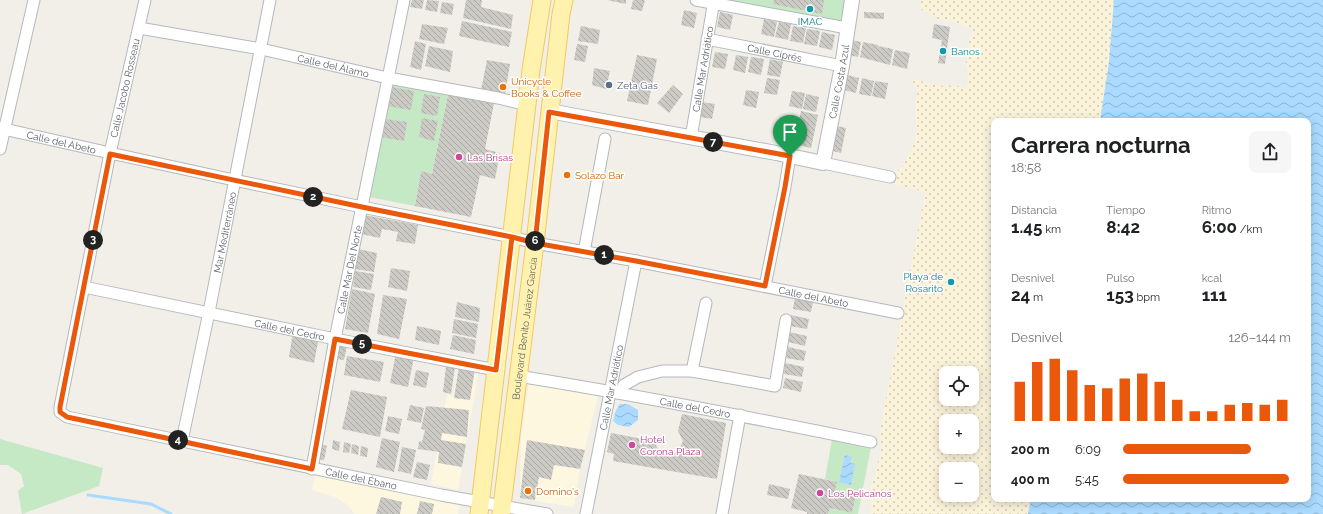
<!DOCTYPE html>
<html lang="es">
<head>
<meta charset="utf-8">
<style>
	body { margin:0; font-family:Raleway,sans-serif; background:#f6f6f6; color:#202124; height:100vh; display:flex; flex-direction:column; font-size:15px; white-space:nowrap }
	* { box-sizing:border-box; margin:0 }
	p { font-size:13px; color:#757577 }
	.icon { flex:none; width:22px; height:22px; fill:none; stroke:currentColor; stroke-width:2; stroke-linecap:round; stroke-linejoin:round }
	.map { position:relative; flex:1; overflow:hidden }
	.panel { position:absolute; left:991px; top:118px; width:320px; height:384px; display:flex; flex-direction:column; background:#fff; border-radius:8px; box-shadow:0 2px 10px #0003 }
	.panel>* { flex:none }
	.controls { position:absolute; left:939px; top:366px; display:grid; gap:8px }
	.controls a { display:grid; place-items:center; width:40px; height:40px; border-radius:8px; background:#fff; box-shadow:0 2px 10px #0003; font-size:20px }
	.pin { position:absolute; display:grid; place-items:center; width:34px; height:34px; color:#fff; margin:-41px -17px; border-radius:50% 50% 50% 0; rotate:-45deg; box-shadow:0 0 4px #0007 }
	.pin .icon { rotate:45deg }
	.km { position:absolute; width:20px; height:20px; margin:-10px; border-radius:50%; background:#222; color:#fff; font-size:11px; line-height:20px; text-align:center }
	.round { display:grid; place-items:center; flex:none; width:42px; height:42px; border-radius:8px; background:#f6f6f6 }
	.headline { display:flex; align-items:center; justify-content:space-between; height:68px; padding:0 20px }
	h1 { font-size:22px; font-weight:700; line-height:30px }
	.stats { display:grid; grid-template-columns:repeat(3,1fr); gap:6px; height:68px; padding:4px 20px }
	.stats div { display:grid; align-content:center }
	.stats b { font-size:17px; font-weight:700 }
	.stats small { font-size:11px; font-weight:400 }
	.stats p { font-size:11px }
	.chart { height:112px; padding:8px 20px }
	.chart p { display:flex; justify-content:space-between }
	.chart svg { width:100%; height:72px; margin-top:4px; stroke:#ea580c; stroke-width:6 }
	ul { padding:0 20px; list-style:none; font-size:13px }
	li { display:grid; grid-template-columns:64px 48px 1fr; align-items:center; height:30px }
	li i { height:10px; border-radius:5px; background:#ea580c }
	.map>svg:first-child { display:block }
</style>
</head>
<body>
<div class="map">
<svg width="1323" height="514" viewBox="0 0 1323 514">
	<defs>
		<pattern id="sand-dots" width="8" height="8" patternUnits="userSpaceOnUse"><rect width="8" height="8" fill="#fbf3d9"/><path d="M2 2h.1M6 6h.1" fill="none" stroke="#cec8b4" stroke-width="1.8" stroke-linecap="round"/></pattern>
		<pattern id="water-waves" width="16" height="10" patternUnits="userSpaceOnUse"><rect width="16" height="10" fill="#aadaff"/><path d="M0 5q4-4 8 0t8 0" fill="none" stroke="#8eb4d2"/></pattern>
		<pattern id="building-back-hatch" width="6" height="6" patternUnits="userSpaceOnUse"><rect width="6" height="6" fill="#cccac5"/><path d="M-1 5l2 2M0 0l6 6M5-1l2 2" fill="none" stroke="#a9a8a4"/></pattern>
	</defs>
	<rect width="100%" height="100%" fill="#f1efe8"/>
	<!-- commercial -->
	<path fill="#fef7e0" d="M459,366l20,3 -21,121 -27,-6 16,-89 6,1z
		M529,379l70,12 -19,78 -6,38 -54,-9 1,-58z
		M315,475l145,29 -2,10h-104l-2,-4 -7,-7 -10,-6 -23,-7z"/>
	<!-- green -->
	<path fill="#c5e8c5" d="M714,0h138l-5,28z
		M392,83l56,12 -16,79 -11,-3 -6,35 -46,-9z
		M0,439l103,29 -4,18 -77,28 -4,-23 6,-5 -3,-12 -13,-9h-8z
		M832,439l39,8 -13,67h-30l2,-6 22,5 4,-17 -21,-6 2,-8 -12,-3z"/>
	<!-- sand -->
	<path fill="url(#sand-dots)" fill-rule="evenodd" d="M922,0h192l-5,62 -9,59h-106v378h37l-3,15h-158l2,-8 -2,-16 11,-37 1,-8 -3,-8 46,-245 -34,-9 6,-12 5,-4 11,-21 4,-15 -2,-17 1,-15 2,-7 -3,-7 -5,-6c9,1 17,4 25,6 12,2 19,-2 31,4 5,-12 2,-11 0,-22 -1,-10 4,-19 3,-29l5,-7c-6,-5 -5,-4 -12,-6 -10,-3 -11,-7 -23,-5l-9,-7 -8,-3 -2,-6zM946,373h26v26h-26zM946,421h26v26h-26zM946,469h26v26h-26z"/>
	<!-- water -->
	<path fill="url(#water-waves)" d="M1114,0h209v514h-295l3,-15h277v-378h-208l9,-59z
		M620,404h8l10,6v10l-9,7 -11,-2 -5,-4 3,-11z
		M845,455l7,2 -2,6 5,1 -4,21 -12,-3z"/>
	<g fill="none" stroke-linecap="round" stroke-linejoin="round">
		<!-- stream -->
		<path stroke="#aadaff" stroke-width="3" d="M88,495l63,9 20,10"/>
	</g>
	<!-- building -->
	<path fill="url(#building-back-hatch)" d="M412,0h12l-2,9 -12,-2z
		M427,0l12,1 -2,11 -12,-2z
		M466,0h16l-1,7 32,8 -2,14 -48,-11z
		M607,0h19v4z
		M633,0h12l-3,11 -11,-2z
		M774,0h50l-2,14 -49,-10z
		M442,2l12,2 -2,11 -12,-2z
		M684,10l13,3 -3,15 -13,-3z
		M720,12l13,3 -3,15 -13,-3z
		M864,12l20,1v6l-20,-1z
		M764,19l13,3 -3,15 -13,-3z
		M462,21l50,11 -3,15 -50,-11z
		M779,22l12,2 -3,16 -13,-3z
		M422,24l26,4 -4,16 -25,-5z
		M934,24l16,3 -5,37 -7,-1 4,-23 -10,-2z
		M581,26l19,4 -2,14 -20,-3z
		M793,26l13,2 -3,15 -13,-2z
		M807,29l13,2 -3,15 -13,-2z
		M822,32l13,3 -3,15 -13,-3z
		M852,40l9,2 -3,15 -9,-2z
		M415,41l11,3 -5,26 -11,-3z
		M863,42l15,3 -3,16 -15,-4z
		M577,44l11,2 -3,16 -11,-2z
		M429,46l24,5 -3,21 -25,-6z
		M878,46l15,3 -3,16 -15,-4z
		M895,50l15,3 -3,16 -15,-4z
		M715,52l13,2 -3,15 -13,-2z
		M637,55l20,4 -9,46 -21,-4z
		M736,55l12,2 -3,16 -12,-3z
		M751,57l13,2 -3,16 -13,-3z
		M770,59l13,3 -3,15 -13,-2z
		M487,60l23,4 -5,30 -24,-4z
		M594,68l16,3 -4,18 -14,-4z
		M847,75l12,3 -3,15 -12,-3z
		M767,78l13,2 -3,15 -13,-2z
		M862,78l12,3 -3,15 -12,-2z
		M875,81l13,2 -3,16 -13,-3z
		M673,85l10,9 -14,19 -12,-10z
		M391,87l23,4 -3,19 -24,-4z
		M746,90l13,2 -3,16 -13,-3z
		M792,91l13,2 -3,16 -13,-3z
		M424,94l16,3 -3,19 -16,-3z
		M806,94l13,3 -3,15 -13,-3z
		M448,95l46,8 -9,46 15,4 -5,26 -15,-4 -9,42 -56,-11 6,-35 11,3z
		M702,102l13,2 -3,15 -13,-2z
		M801,111l17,4 -7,33 -17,-4z
		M422,118l16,3 -4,20 -15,-4z
		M385,119l22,3 -3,19 -23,-4z
		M833,125l13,3 -5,25 -13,-3z
		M364,215l54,10 -3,19 -19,-3 2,-9 -16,-3 -2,9 -19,-4z
		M358,249l19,4 -3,19 -19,-3z
		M391,268l19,3 -3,20 -19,-4z
		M355,271l19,3 -3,16 -18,-3z
		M352,289l23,5 -7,39 -23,-4z
		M383,295l24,4 -8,40 -22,-5z
		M795,298l18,4 -2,10 -18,-3z
		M457,302l23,6 -1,14 -24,-5z
		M791,315l18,4 -2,10 -18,-3z
		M454,319l24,5 -2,14 -24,-5z
		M417,326l24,5 -2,14 -24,-5z
		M293,332l26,5 -5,26 -25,-6z
		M789,332l18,4 -2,10 -17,-4z
		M453,335l23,5 -2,14 -24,-5z
		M340,344l7,2 -3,14 -7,-1z
		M788,347l18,4 -2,10 -18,-3z
		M396,353l18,4 -6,30 -18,-4z
		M347,356l37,6 -4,20 -36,-7z
		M785,363l19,4 -2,10 -18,-3z
		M446,366l9,1 -4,27 -8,-2z
		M459,366l16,3 -5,31 -16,-2z
		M416,370l13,3 -3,15 -13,-3z
		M785,378l18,4 -2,10 -18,-4z
		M351,390l36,7 -7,40 -38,-8z
		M410,405l14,3 -3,15 -14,-3z
		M426,406l43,4 -2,27 -25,-4 -1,7 25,4 -4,23 -24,-4 1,-11 -21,-3 1,-8 3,1 3,-12 -4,-1z
		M682,414l44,9 -9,56 -104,-18 1,-7 -7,-2 4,-19 42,8 7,11 14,2 6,-6 3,-7 -5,-10z
		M388,416l14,3 -3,15 -14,-3z
		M382,438l18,4 -6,30 -18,-5z
		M333,440l7,2 -1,9 -7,-2z
		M527,440l58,10 -5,19 -26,-4 -3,15 -12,-3 -4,23 -15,-2z
		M344,442l7,2 -2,9 -6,-1z
		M321,444l6,2 -3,14 -6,-1z
		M352,444l7,2 -1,9 -7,-2z
		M361,446l7,2 -1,9 -7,-1z
		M402,447l14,3 -5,24 -13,-3z
		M417,462l13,3 -3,15 -14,-3z
		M799,474l38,8 -2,8 21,5 -4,18 -22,-5 -2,6h-21v-2l-16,-4z
		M769,484l21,5 -2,10 -21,-4z
		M381,497l21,5 -2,12h-24z
		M420,501l14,3 -2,10h-15z"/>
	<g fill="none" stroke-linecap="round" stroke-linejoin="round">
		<defs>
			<g id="minor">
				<path id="s1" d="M145,0l-35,153 -50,254v5l7,5 374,78 106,19"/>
				<path d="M696,0l151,28"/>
				<path id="s2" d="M139,28l122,21 127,29 110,20 29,7"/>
				<path id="s3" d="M707,39l135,27"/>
				<path id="s4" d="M0,128l110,25 124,27 128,27 150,30 23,6 101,18 262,52"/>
				<path id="s5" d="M691,138l23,-138"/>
				<path d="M0,149l34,-149"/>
				<path d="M823,163l67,14"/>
				<path d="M584,252l21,-113"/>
				<path d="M765,286l20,-99 5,-31"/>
				<path id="s6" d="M84,287l251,52 161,31"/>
				<path d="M692,371l14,-68"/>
				<path id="s7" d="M518,376c118,19 236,42 353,66"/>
				<path d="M619,393l5,-8 14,-8 24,-6h30l83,15 11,-66"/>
				<path id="s8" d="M182,441l27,-129 61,-312"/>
				<path id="s9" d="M312,469l23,-130 69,-339"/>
				<path id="s10" d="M586,514l50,-253"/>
				<path d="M722,514l18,-99"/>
			</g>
			<g id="tertiary">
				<path id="s11" d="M549,111l227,42 47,10 19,-97 10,-66"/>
			</g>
			<g id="primary">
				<path d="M479,514l52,-444 11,-70"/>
				<path id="s12" d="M501,514l34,-271 26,-229 3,-14"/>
			</g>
		</defs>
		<!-- minor casing -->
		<use href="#minor" stroke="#b5b8bc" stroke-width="13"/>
		<!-- tertiary casing -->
		<use href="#tertiary" stroke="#b5b8bc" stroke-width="16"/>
		<!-- primary casing -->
		<use href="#primary" stroke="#f2c960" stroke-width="19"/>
		<!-- minor -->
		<use href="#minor" stroke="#fff" stroke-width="11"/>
		<!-- tertiary -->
		<use href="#tertiary" stroke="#fff" stroke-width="14"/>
		<!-- primary -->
		<use href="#primary" stroke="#fff2af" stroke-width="17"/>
	</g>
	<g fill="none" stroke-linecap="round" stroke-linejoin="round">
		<defs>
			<path id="route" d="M790,156l-5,31 -20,99 -129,-25 -101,-18 -23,-6 -150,-30 -252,-53 -50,253v5l7,5 245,52 23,-130 161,31 16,-133 23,6 14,-131 241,44"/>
		</defs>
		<!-- route casing -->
		<use href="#route" stroke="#fff" stroke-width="8"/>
		<!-- route -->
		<use href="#route" stroke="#ea580c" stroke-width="5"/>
	</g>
	<!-- markers -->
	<g fill="#0f9aa8" stroke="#fff" stroke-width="1.5">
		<circle cx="810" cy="9" r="4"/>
		<circle cx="943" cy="51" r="4"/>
		<circle cx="951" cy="282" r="4"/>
	</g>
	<circle fill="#5c6f8a" stroke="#fff" stroke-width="1.5" cx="609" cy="85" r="4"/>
	<g fill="#e8710a" stroke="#fff" stroke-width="1.5">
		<circle cx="503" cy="87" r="4"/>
		<circle cx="567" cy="175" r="4"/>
		<circle cx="528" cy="491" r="4"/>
	</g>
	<g fill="#d1479c" stroke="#fff" stroke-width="1.5">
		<circle cx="459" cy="157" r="4"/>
		<circle cx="632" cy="445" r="4"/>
		<circle cx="820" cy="493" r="4"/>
	</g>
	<g text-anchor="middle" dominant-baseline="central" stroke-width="3" stroke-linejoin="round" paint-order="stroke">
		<!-- culture labels -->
		<g font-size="10" fill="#0d838f" stroke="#fff">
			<text x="810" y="21">IMAC</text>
			<text x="951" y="51" text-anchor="start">Banos</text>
			<text x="943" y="276" text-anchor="end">Playa de<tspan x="943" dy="12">Rosarito</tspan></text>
		</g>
		<!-- street labels -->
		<g font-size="10" fill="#5f6368" stroke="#fff">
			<text stroke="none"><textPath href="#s3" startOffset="69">Calle Ciprés</textPath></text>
			<text stroke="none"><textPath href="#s2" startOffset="198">Calle del Álamo</textPath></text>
			<text stroke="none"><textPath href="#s5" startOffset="70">Calle Mar Adriático</textPath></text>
			<text stroke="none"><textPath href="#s11" startOffset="362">Calle Costa Azul</textPath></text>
			<text transform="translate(125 88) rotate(-77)">Calle Jacobo Rosseau</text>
			<text stroke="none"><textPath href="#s4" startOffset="63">Calle del Abeto</textPath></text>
			<text stroke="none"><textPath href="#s8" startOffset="213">Mar Mediterráneo</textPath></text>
			<text stroke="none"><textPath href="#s9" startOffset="203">Calle Mar Del Norte</textPath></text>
			<text stroke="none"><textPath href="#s4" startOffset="831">Calle del Abeto</textPath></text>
			<text stroke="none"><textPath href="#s12" startOffset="187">Boulevard Benito Juárez García</textPath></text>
			<text stroke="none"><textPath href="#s6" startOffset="210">Calle del Cedro</textPath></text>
			<text stroke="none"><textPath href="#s10" startOffset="129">Calle Mar Adriático</textPath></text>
			<text stroke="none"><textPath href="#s7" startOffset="180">Calle del Cedro</textPath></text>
			<text stroke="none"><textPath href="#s1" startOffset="730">Calle del Ébano</textPath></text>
		</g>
		<!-- food labels -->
		<g font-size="10" fill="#c56008" stroke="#fff" text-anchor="start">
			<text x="511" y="81">Unicycle<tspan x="511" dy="12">Books &amp; Coffee</tspan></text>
			<text x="575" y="175">Solazo Bar</text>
			<text x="536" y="491">Domino's</text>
		</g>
		<!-- service labels -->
		<g font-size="10" fill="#4e5e75" stroke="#fff" text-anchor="start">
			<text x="617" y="85">Zeta Gas</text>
		</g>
		<!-- hotel labels -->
		<g font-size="10" fill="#b23c85" stroke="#fff" text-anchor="start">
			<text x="467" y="157">Las Brisas</text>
			<text x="640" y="439">Hotel<tspan x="640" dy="12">Corona Plaza</tspan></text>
			<text x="828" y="493">Los Pelicanos</text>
		</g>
	</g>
</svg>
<div class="controls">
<a><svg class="icon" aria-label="locate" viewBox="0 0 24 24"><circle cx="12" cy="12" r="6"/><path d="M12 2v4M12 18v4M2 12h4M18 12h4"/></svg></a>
<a>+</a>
<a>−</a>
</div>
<div class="pin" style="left:790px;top:156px;background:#1e9e55"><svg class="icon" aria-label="arrive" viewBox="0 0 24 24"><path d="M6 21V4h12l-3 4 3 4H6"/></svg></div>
<b class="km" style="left:604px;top:255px">1</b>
<b class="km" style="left:313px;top:197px">2</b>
<b class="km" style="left:93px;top:240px">3</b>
<b class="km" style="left:178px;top:440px">4</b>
<b class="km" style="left:362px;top:344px">5</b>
<b class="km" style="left:535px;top:241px">6</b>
<b class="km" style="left:713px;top:142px">7</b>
<section class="panel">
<div class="headline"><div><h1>Carrera nocturna</h1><p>18:58</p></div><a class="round"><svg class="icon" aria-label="share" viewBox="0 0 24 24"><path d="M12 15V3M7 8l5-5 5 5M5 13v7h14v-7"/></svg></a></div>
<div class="stats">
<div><p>Distancia</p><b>1.45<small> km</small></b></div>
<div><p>Tiempo</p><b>8:42</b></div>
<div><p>Ritmo</p><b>6:00<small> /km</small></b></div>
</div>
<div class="stats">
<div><p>Desnivel</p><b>24<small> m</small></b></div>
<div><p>Pulso</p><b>153<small> bpm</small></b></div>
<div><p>kcal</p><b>111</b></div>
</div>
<div class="chart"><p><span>Desnivel</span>126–144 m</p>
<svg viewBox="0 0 160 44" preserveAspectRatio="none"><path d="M5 44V20M15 44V8M25 44V6M35 44V13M45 44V22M55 44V24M65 44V18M75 44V15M85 44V20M95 44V31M105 44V38M115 44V38M125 44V34M135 44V33M145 44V34M155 44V31"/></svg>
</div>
<ul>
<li><b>200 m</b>6:09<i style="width:76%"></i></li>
<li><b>400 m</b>5:45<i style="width:99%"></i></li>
</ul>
</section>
</div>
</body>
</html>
